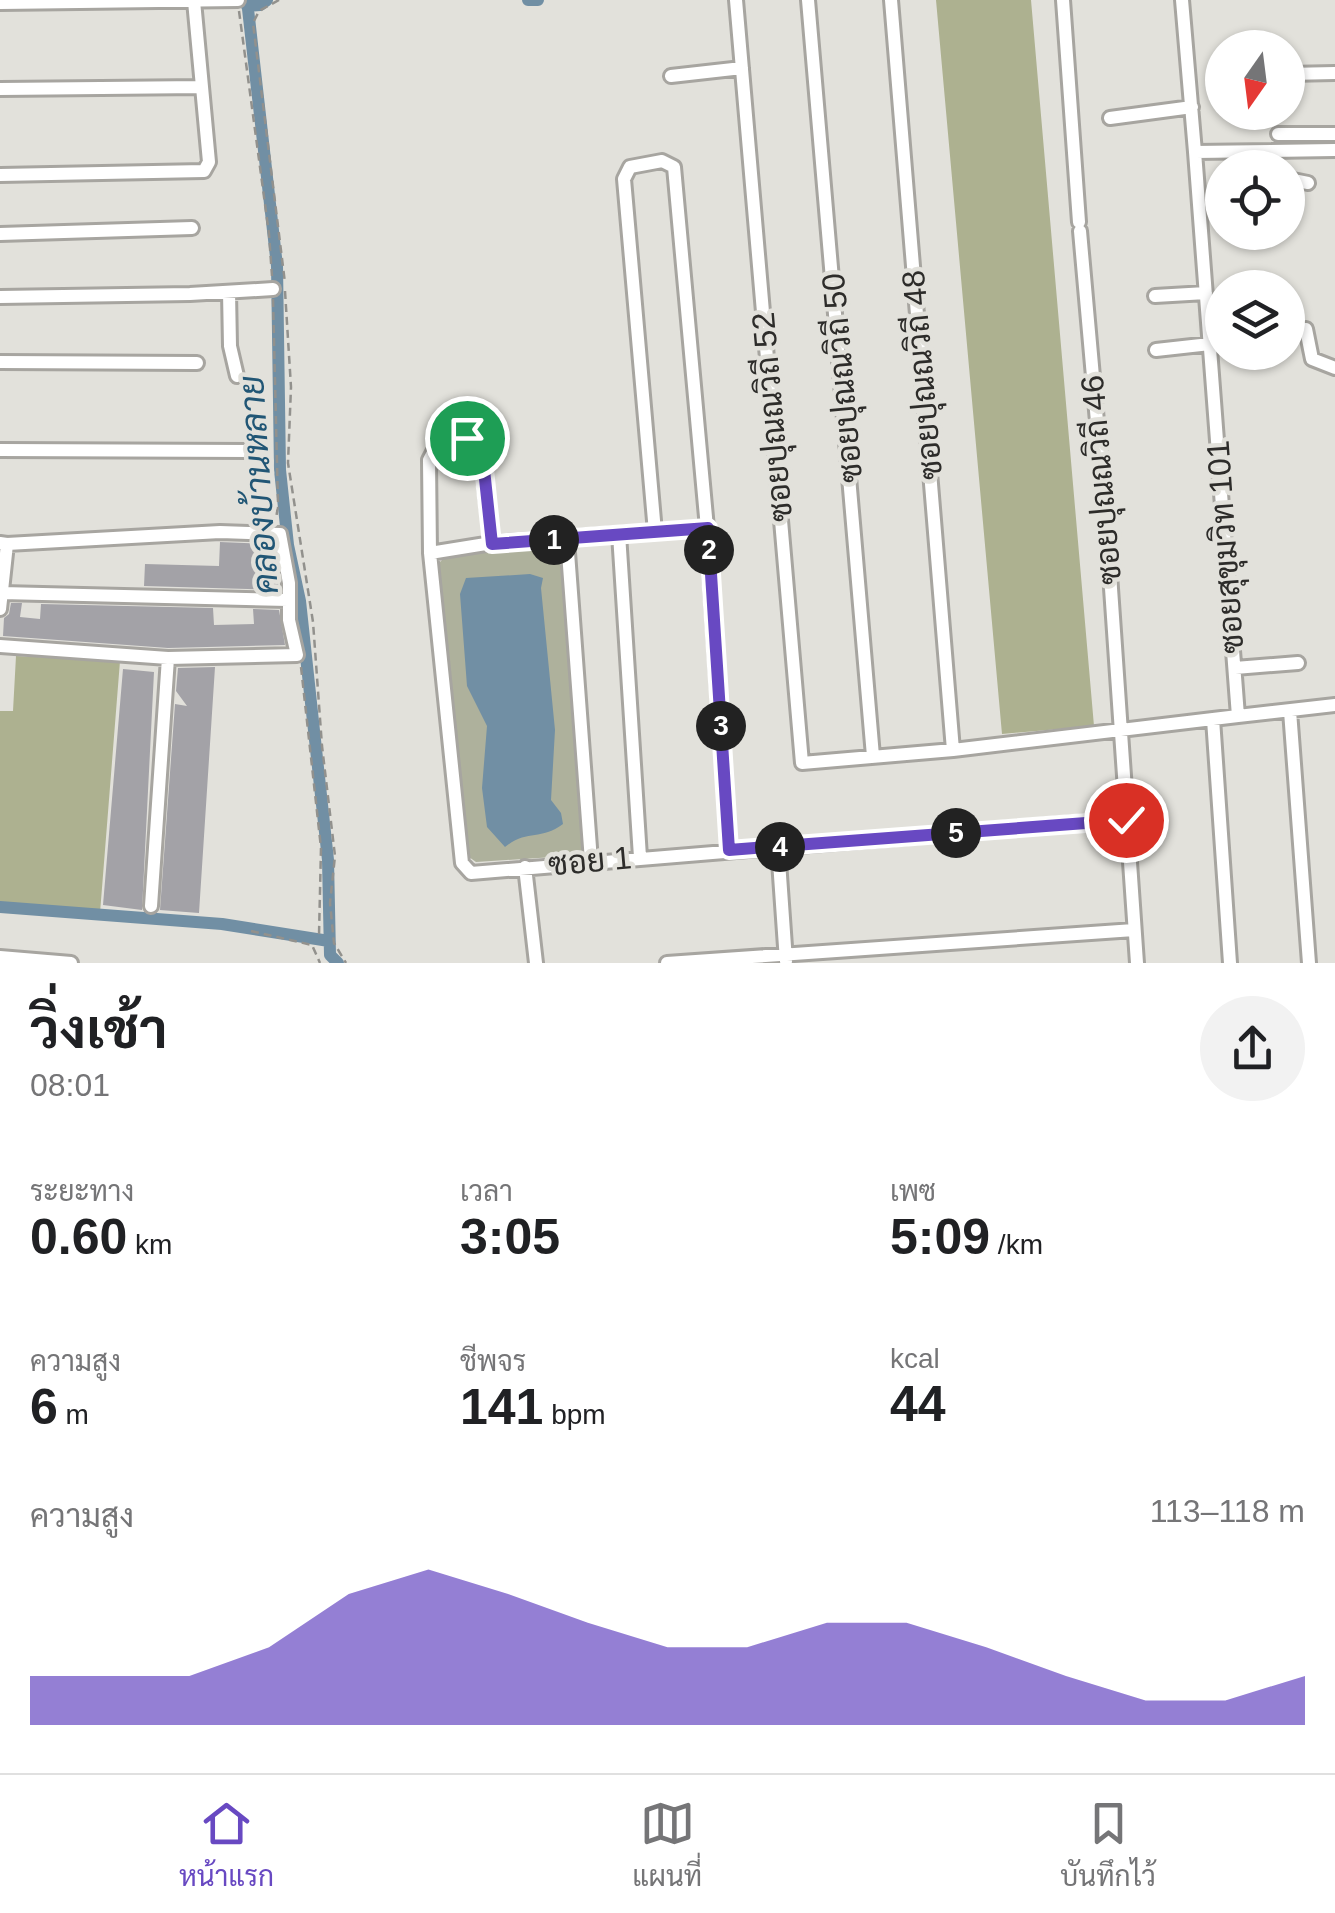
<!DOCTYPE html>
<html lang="th">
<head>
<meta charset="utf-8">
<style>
	body { margin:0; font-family:Helvetica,Sarabun,sans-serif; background:#f2f2f2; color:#202124; height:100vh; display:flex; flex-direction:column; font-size:38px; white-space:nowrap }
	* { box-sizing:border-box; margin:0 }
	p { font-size:32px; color:#757577 }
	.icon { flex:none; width:55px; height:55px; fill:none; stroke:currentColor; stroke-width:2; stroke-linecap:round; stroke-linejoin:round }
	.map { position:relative; height:963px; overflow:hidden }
	.panel { display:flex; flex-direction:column; background:#fff; flex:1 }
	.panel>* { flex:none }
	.needle { width:65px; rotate:194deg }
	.fabs { position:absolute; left:1205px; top:30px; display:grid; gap:20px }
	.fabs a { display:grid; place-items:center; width:100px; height:100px; border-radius:50%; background:#fff; box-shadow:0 2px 8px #0004; font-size:50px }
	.pin { position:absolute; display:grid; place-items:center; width:85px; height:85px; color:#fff; margin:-42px; border:5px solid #fff; border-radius:50%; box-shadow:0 2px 10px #0007 }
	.km { position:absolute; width:50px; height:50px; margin:-25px; border-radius:50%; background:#222; color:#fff; font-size:28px; line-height:50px; text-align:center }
	.round { display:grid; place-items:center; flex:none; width:105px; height:105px; border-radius:52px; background:#f2f2f2 }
	.headline { display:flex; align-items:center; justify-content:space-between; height:170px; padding:0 30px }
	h1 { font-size:55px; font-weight:700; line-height:75px }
	.stats { display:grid; grid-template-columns:repeat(3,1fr); gap:15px; height:170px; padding:10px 30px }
	.stats div { display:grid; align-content:center }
	.stats b { font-size:50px; font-weight:700 }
	.stats small { font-size:28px; font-weight:400 }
	.stats p { font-size:28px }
	.chart { height:280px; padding:20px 30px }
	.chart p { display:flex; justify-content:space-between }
	.chart svg { width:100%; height:180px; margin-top:10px; fill:#6849c2; opacity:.7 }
	.tabs { display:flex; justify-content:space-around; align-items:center; height:140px; border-top:2px solid #e0e0e0; background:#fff; font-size:28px; color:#757577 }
	.tabs a { display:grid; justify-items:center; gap:5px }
	.tabs .on { color:#6849c2 }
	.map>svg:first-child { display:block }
</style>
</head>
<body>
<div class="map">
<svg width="1335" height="963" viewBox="0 0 1335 963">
	<rect width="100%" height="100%" fill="#e2e1db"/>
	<!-- green -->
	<path fill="#aeb19c" d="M560,546l24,309 -108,7 -7,-5 -30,-294 7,-7z"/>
	<!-- forest -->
	<path fill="#adb190" d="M936,0h95l63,726 -92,8z
		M16,656l104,5 -20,252 -100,-9v-193h13z"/>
	<!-- water -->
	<path fill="#718fa4" d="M530,574l13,4 -2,10 14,142 -4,70 10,13 2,11c-23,17 -36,5 -58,23l-18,-20 -5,-39 5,-62 -20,-40 -7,-92 6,-16z"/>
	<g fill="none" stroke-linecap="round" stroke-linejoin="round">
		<!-- canal -->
		<path stroke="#718fa4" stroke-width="12" d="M247,0l30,266 3,204 8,75 12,56 28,259 2,95 8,8
			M528,0h10
			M247,6l13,-1 7,-5
			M0,907l222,17 107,17"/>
	</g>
	<!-- building -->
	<path fill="#a3a2a7" d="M220,542l52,2 7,46 -135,-4 1,-22 74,2z
		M11,603h11l-2,14 20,2 1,-15 172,4 1,17 40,-1 -1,-15 26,1 6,35 -117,3 -165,-12 1,-18 5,-4z
		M215,667l-16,246 -39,-3 15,-206 12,2 -11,-15 2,-23z
		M123,669l31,3 -12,238 -39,-5z"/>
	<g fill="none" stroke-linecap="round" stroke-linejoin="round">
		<defs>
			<path id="minor" d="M736,0l66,763 151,-13 285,-34 -43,-564 140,-2
				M808,0l65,756
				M891,0l62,750
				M1063,0l16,222
				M1182,0l13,152
				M0,3l238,-3
				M1288,74l47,-1
				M671,76l71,-8
				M0,89l202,-2
				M1110,118l82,-11
				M1278,134h57
				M0,175l204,-4 5,-9 -15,-161
				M1288,179l20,4
				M1080,231l28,314 29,418
				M0,234l192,-6
				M229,292l1,54 7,30
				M1155,296l51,-3
				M0,297l190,-3 83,-5
				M1306,329l6,30 23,9
				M1156,350l54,-6
				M0,362l197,1
				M0,450l252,1
				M655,532l-31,-353 6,-12 32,-6 12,6 33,361 22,322
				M619,534l21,323
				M567,539l24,322
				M0,543l7,1 -7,65
				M492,543l-12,-97 -13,-8 -29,5 -9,17 1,93 32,310 9,10 655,-54
				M430,553l62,-10 215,-15
				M2,593l286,7
				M0,646l168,12 129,-3 -8,-35v-37l-9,-49 -60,-2 -213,12
				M1235,668l63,-5
				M1290,711l19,252
				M1238,716l97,-11
				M1213,719l17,244
				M778,847l8,114
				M525,867l11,96
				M151,906l17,-248
				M0,957l71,6
				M667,963l467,-33"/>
		</defs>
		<!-- minor casing -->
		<use href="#minor" stroke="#a7a5a0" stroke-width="18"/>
		<!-- path -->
		<path stroke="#92918d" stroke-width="2.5" stroke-dasharray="8 5" stroke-linecap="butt" d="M279,0l-20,11 -6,12 32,260
			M239,11l30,223 3,42
			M285,291l6,96 -3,76 25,159 9,124 13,110 -5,47 4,40 12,20
			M273,299l5,205 -2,16
			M301,667l20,181 -2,87
			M251,931l61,14 8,18"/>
		<!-- minor -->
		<use href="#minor" stroke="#fff" stroke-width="12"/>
	</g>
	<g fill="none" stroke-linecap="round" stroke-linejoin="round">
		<defs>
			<path id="route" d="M467,438l11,4 4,9 10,93 216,-16 21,322 397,-30"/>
		</defs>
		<!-- route casing -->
		<use href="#route" stroke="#fff" stroke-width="20"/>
		<!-- route -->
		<use href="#route" stroke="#6849c2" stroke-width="12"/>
	</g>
	<g text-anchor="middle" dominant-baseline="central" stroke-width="9" stroke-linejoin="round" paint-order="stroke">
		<!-- street labels -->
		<g font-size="32" fill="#2d2c2a" stroke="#e2e1db">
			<text transform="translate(922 375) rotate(-95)">ซอยปุณณวิถี 48</text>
			<text transform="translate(842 378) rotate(-95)">ซอยปุณณวิถี 50</text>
			<text transform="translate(772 417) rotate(-95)">ซอยปุณณวิถี 52</text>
			<text transform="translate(1101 480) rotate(-95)">ซอยปุณณวิถี 46</text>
			<text transform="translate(1225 547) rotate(-94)">ซอยสุขุมวิท 101</text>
			<text transform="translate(590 861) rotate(-5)">ซอย 1</text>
		</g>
		<!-- water labels -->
		<g font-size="35" font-style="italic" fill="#215675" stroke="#e2e1db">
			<text transform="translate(258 485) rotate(-94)">คลองบ้านหลาย</text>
		</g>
	</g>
</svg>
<div class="fabs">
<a><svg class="needle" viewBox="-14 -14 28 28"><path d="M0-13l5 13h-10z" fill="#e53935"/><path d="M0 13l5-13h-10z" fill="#757577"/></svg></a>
<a><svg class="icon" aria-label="locate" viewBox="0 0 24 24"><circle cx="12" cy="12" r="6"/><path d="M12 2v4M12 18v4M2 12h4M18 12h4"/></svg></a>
<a><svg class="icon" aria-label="layers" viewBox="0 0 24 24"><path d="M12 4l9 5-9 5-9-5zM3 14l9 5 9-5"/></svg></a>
</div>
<div class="pin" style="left:467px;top:438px;background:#1e9e55"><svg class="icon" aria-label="arrive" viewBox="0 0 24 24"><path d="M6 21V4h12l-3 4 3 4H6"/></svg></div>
<div class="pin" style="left:1126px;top:820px;background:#d93025"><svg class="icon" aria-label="check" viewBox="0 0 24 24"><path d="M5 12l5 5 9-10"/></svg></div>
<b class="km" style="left:554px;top:540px">1</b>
<b class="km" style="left:709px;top:550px">2</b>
<b class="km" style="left:721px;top:726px">3</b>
<b class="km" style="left:780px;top:847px">4</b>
<b class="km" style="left:956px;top:833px">5</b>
</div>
<section class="panel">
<div class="headline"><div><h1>วิ่งเช้า</h1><p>08:01</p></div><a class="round"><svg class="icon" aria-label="share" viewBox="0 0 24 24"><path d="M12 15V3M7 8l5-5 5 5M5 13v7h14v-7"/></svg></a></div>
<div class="stats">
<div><p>ระยะทาง</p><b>0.60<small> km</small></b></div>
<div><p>เวลา</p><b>3:05</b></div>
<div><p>เพซ</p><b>5:09<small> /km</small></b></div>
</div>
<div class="stats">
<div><p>ความสูง</p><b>6<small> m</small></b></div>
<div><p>ชีพจร</p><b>141<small> bpm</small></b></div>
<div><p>kcal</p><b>44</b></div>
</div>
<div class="chart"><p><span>ความสูง</span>113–118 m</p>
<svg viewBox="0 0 160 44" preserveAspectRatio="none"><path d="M0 44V32L10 32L20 32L30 25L40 12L50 6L60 12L70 19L80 25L90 25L100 19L110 19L120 25L130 32L140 38L150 38L160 32V44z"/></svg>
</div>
</section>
<nav class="tabs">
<a class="on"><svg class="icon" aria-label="home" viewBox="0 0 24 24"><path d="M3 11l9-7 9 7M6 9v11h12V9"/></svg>หน้าแรก</a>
<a><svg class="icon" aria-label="map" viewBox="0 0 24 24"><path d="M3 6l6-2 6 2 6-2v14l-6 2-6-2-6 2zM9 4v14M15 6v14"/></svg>แผนที่</a>
<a><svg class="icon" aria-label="saved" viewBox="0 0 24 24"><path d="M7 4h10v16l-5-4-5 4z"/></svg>บันทึกไว้</a>
</nav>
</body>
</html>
